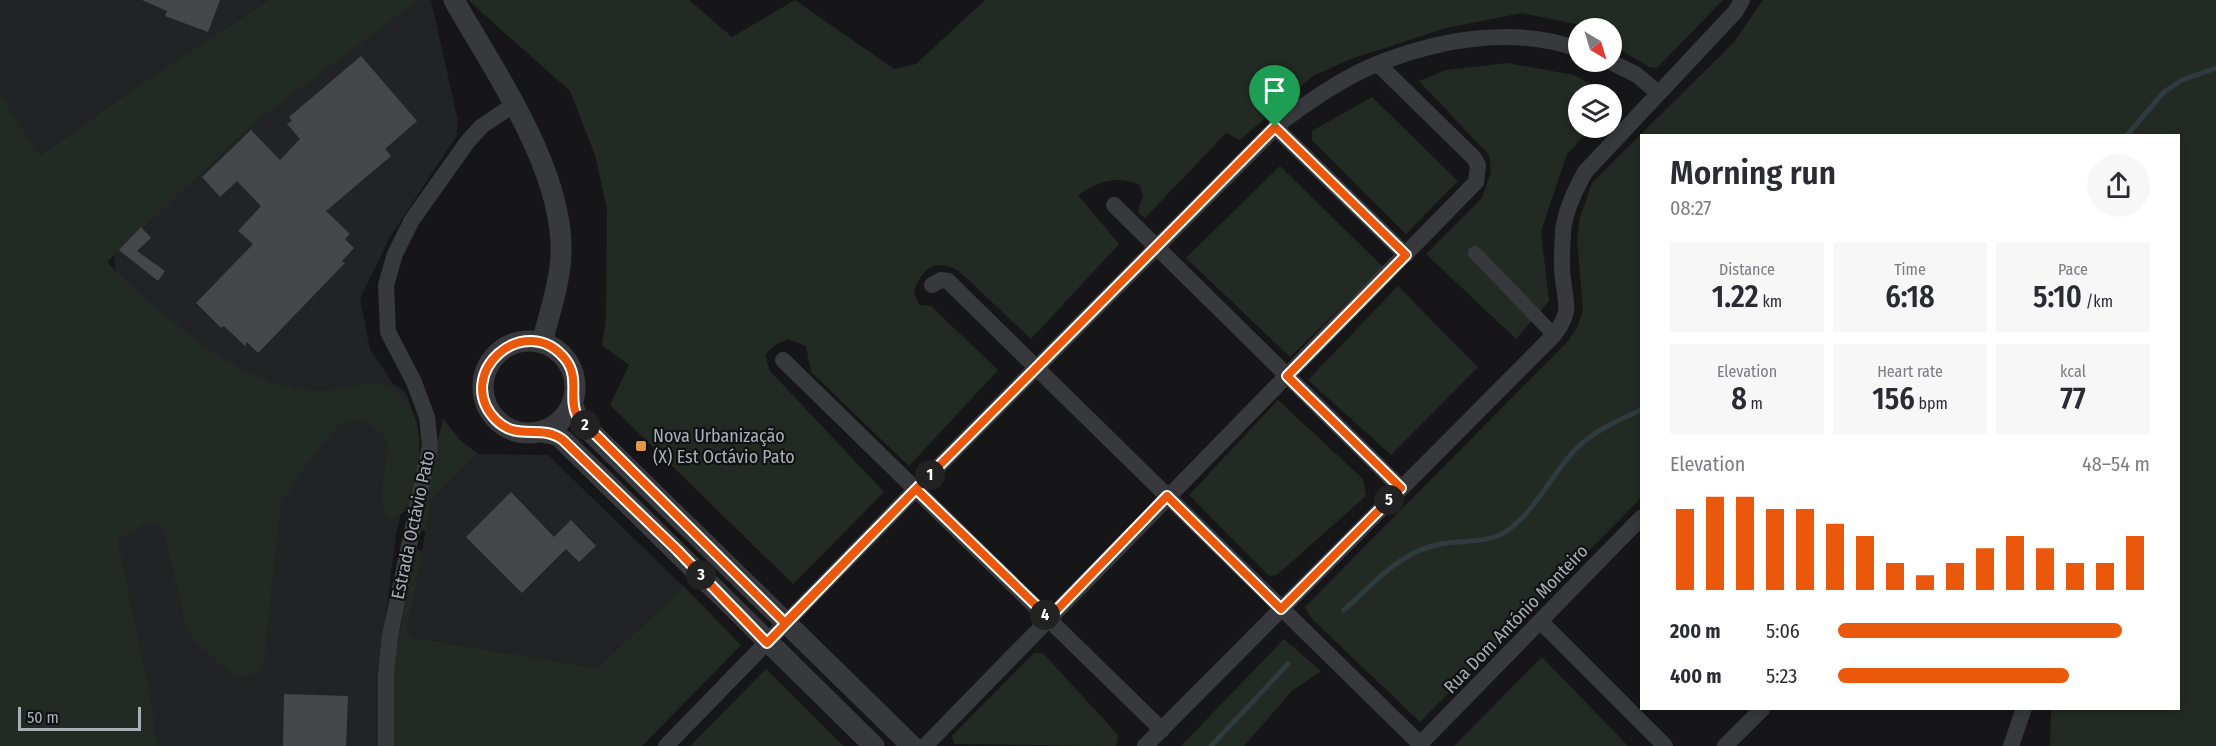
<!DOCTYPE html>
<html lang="en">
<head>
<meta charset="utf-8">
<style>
	body { margin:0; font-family:"Fira Sans Condensed",sans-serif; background:#f7f7f7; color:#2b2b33; height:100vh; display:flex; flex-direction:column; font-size:22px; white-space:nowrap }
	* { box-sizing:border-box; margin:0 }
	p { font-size:20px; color:#7c7c81 }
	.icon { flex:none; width:33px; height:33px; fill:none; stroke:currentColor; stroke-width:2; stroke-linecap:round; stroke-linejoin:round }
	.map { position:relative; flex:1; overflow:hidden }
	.panel { position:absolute; left:1640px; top:134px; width:540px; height:576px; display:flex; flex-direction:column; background:#fff; border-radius:0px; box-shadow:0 3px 9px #0003 }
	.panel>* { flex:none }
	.needle { width:39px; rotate:142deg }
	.tools { position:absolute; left:1568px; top:18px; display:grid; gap:12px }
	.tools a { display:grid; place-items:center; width:54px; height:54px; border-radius:50%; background:#fff; box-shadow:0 3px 9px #0003; font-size:30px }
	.scale { position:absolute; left:18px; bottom:15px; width:123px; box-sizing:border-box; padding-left:6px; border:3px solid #a9afb7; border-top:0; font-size:16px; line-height:21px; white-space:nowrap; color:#a9afb7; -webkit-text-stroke:4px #111113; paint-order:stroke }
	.pin { position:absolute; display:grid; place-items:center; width:51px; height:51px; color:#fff; margin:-62px -26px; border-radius:50% 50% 50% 0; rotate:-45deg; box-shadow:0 0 6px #0007 }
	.pin .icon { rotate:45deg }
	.km { position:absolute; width:30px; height:30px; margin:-15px; border-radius:50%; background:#222; color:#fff; font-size:16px; line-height:30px; text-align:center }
	.round { display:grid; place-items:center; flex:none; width:63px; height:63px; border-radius:32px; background:#f7f7f7 }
	.head { display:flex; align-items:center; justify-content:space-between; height:102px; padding:0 30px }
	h1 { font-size:33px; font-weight:600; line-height:45px }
	.metrics { display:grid; grid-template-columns:repeat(3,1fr); gap:9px; height:102px; padding:6px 30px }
	.metrics div { display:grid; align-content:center; border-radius:0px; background:#f7f7f7; text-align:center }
	.metrics b { font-size:30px; font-weight:600 }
	.metrics small { font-size:16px; font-weight:400 }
	.metrics p { font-size:16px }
	.chart { height:168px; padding:12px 30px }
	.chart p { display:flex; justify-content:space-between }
	.chart svg { width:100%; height:108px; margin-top:6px; stroke:#ea580c; stroke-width:6 }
	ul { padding:0 30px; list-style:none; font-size:20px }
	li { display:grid; grid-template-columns:96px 72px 1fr; align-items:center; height:45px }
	li i { height:15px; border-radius:8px; background:#ea580c }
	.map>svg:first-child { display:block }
</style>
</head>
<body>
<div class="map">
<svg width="2216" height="746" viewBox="0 0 2216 746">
	<rect width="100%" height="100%" fill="#161618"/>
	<!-- built -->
	<path fill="#222325" d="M0,0h269l-117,76 -112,80 -40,-63z
		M412,0h19l27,121 -1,14 -67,102 -30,62 10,50 23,35 11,6 7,15 4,42 -19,88 -18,140 2,71h-228l-43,-212 112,-143 -105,-108 -2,-35 139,-133z
		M478,454l70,1 136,132 -87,81 -192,-32 27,-137z"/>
	<!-- green -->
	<path fill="#232a23" d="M269,0h150l-160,118 -152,144c39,40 109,101 161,119 15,5 34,9 50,10 19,1 61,-15 76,-2 39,31 24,79 15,120l-19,11c-16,-16 -2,-57 -2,-80l-16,-15 -18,-5 -15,4 -42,53 -16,26 -17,155 -6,14 -11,5 -14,-2 -35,-31 -12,-17 -22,-98 -14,-7 -33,17 31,146 9,61h-157v-653l40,63 112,-80z
		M468,0h221l43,37 63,-37 99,69 22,-5 69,-64h738l-66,68 -8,-1 -38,-23v-16h-27l-8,-4 -54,-11 -76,15 -95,31 -38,17 -73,64 -14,-7 -81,85 -6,-5v-7l4,-9 -3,-12c-23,-10 -41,-4 -62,10l41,49 -88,95 -72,-68c-23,-13 -38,-3 -45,21l5,13 12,1 67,64 -89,96 -98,-94 -5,-26 -18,-7 -13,6 -10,10 5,16 114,121 -91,92 -183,-179 19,-40 -27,-20 4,-26 1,-110 -12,-54 -25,-64z
		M1763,0h453v746h-166l1,-38h127v-573h-537v363l-221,224 -109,-104 -6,-11 263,-266 9,-13 6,-18 -6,-71 3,-22 12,-34 142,-141z
		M1507,63l67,12 34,19h-30v34h14l-25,26 -26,77 8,70 -33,38 -90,-85 56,-56 9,-26 -2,-17 -70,-74 27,-11z
		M1372,97l86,84 -52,53 -94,-94v-9z
		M1280,166l103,101 -93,90 -104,-99z
		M1398,286l80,81 -87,88 -83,-75z
		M1278,400l85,79 3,17 -89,79 -8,1 -80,-81z
		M443,418l16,21 19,15 -46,45 -6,32 -8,-1z
		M417,549l5,2 -16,85 191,32 87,-81 57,58 -99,101h-249l-1,-53 4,-45z
		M1284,639l37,32 -29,20 -48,55h-63z
		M1034,653h9l75,82 -2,11 -162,-2 -2,-8z
		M1542,657l86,89h-174z
		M766,669l78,77h-154z"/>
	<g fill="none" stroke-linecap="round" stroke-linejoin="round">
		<!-- stream -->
		<path stroke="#303b40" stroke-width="5" d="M2127,135l37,-43 18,-12 34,-12
			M1344,610c27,-24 52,-54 88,-64 23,-7 55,-1 75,-15 29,-21 44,-56 68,-81 17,-18 43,-30 66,-40
			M1211,746l77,-82"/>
	</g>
	<!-- building -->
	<path fill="#45474b" d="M142,0h78l-12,32 -43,-16 2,-5z
		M361,56l56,65 -32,28 6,7 -65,55 24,23 -5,5 9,9 -12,13 3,2 -87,90 -11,-11 -2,4 -21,-20 -3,2 -25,-25 57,-59 -15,-13 23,-25 -24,-25 -17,16 -18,-20 49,-47 29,30 20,-21 -13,-15 5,-3 -3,-4z
		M141,227l10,11 -14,13 28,20 -7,10 -39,-31z
		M511,492l43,45 17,-17 25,26 -17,16 -13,-13 -44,44 -56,-56z
		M284,694l64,2 -2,50h-63z"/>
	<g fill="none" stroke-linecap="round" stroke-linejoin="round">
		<!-- pedestrian -->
		<path stroke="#38393c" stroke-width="14" d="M1475,253l79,82"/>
		<!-- minor -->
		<path stroke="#38393c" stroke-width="16" d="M1611,62l26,13 20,17
			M1275,127l131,128
			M1114,205l287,283
			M932,285l9,-5 7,1 474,465
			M783,360l379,370
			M1541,622l124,124
			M386,746v-73l4,-37 40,-190 -3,-29 -13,-35 -26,-50 -2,-47 9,-31 17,-34 56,-79 14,-15 31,-21
			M666,746l250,-257 364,-366c30,-22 62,-45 97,-59 63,-25 137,-38 201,-15
			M925,746l551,-564 2,-17 -4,-7 -96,-94
			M1145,746l409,-411c18,-24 12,-29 9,-56 -2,-15 -1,-32 0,-46 1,-21 12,-43 22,-61l151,-161 6,-11
			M1418,746l223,-228
			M1725,746l38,-38
			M2011,746l13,-38"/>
		<!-- tertiary -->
		<path stroke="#38393c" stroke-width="21" d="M454,0c40,71 110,170 107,254 -1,30 -12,60 -19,89
			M483 387a46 46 0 1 1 92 0a46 46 0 1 1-92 0Z
			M572,404l5,12 14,16 321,314
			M542,432l15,3 6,5 311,306"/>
	</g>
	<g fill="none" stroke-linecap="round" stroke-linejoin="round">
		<defs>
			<path id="route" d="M1275,127l-359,362 -131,134 -208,-207c-9,-18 3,-37 -11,-56 -40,-52 -115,14 -70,60 22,22 45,3 67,20l114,110 90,93 149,-154 133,129 118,-122 114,113 120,-121 -114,-112 119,-121 -131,-128"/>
		</defs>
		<!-- route casing -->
		<use href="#route" stroke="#fff" stroke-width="12"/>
		<!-- route -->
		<use href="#route" stroke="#ea580c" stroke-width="8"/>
	</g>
	<!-- markers -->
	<rect fill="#e19745" stroke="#111113" stroke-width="2" x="635" y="440" width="12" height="12" rx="3"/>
	<g text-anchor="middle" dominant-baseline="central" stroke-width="4.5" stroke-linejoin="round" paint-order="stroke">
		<!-- poi labels -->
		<g font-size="18" fill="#a9afb7" stroke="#111113" text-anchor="start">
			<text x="653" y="436">Nova Urbanização<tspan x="653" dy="21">(X) Est Octávio Pato</tspan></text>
		</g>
		<!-- street labels -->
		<g font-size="18" fill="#a9afb7" stroke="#111113">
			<text transform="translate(413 525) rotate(-78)">Estrada Octávio Pato</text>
			<text transform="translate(1516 619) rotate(-46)">Rua Dom António Monteiro</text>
		</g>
	</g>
</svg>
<div class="tools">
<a><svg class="needle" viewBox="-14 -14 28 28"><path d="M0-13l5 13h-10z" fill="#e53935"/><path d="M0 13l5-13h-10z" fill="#7c7c81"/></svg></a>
<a><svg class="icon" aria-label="layers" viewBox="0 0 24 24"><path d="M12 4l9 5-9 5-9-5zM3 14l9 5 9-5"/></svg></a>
</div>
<div class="scale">50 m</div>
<div class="pin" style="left:1275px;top:127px;background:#1e9e55"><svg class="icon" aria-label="arrive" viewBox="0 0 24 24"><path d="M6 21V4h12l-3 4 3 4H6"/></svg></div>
<b class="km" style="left:930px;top:475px">1</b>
<b class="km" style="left:585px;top:425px">2</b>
<b class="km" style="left:701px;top:575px">3</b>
<b class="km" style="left:1045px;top:615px">4</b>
<b class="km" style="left:1389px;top:500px">5</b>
<section class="panel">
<div class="head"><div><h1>Morning run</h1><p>08:27</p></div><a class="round"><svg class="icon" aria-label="share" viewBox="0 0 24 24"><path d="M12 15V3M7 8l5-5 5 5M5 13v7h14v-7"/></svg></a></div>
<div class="metrics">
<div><p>Distance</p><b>1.22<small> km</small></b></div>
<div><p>Time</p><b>6:18</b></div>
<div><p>Pace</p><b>5:10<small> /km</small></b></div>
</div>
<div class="metrics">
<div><p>Elevation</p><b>8<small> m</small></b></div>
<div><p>Heart rate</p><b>156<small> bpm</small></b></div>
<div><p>kcal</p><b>77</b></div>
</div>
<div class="chart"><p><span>Elevation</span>48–54 m</p>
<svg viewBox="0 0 160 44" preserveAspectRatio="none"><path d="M5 44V11M15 44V6M25 44V6M35 44V11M45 44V11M55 44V17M65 44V22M75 44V33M85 44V38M95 44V33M105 44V27M115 44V22M125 44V27M135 44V33M145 44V33M155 44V22"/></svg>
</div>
<ul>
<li><b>200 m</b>5:06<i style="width:91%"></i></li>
<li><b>400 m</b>5:23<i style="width:74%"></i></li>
</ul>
</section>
</div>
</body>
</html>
